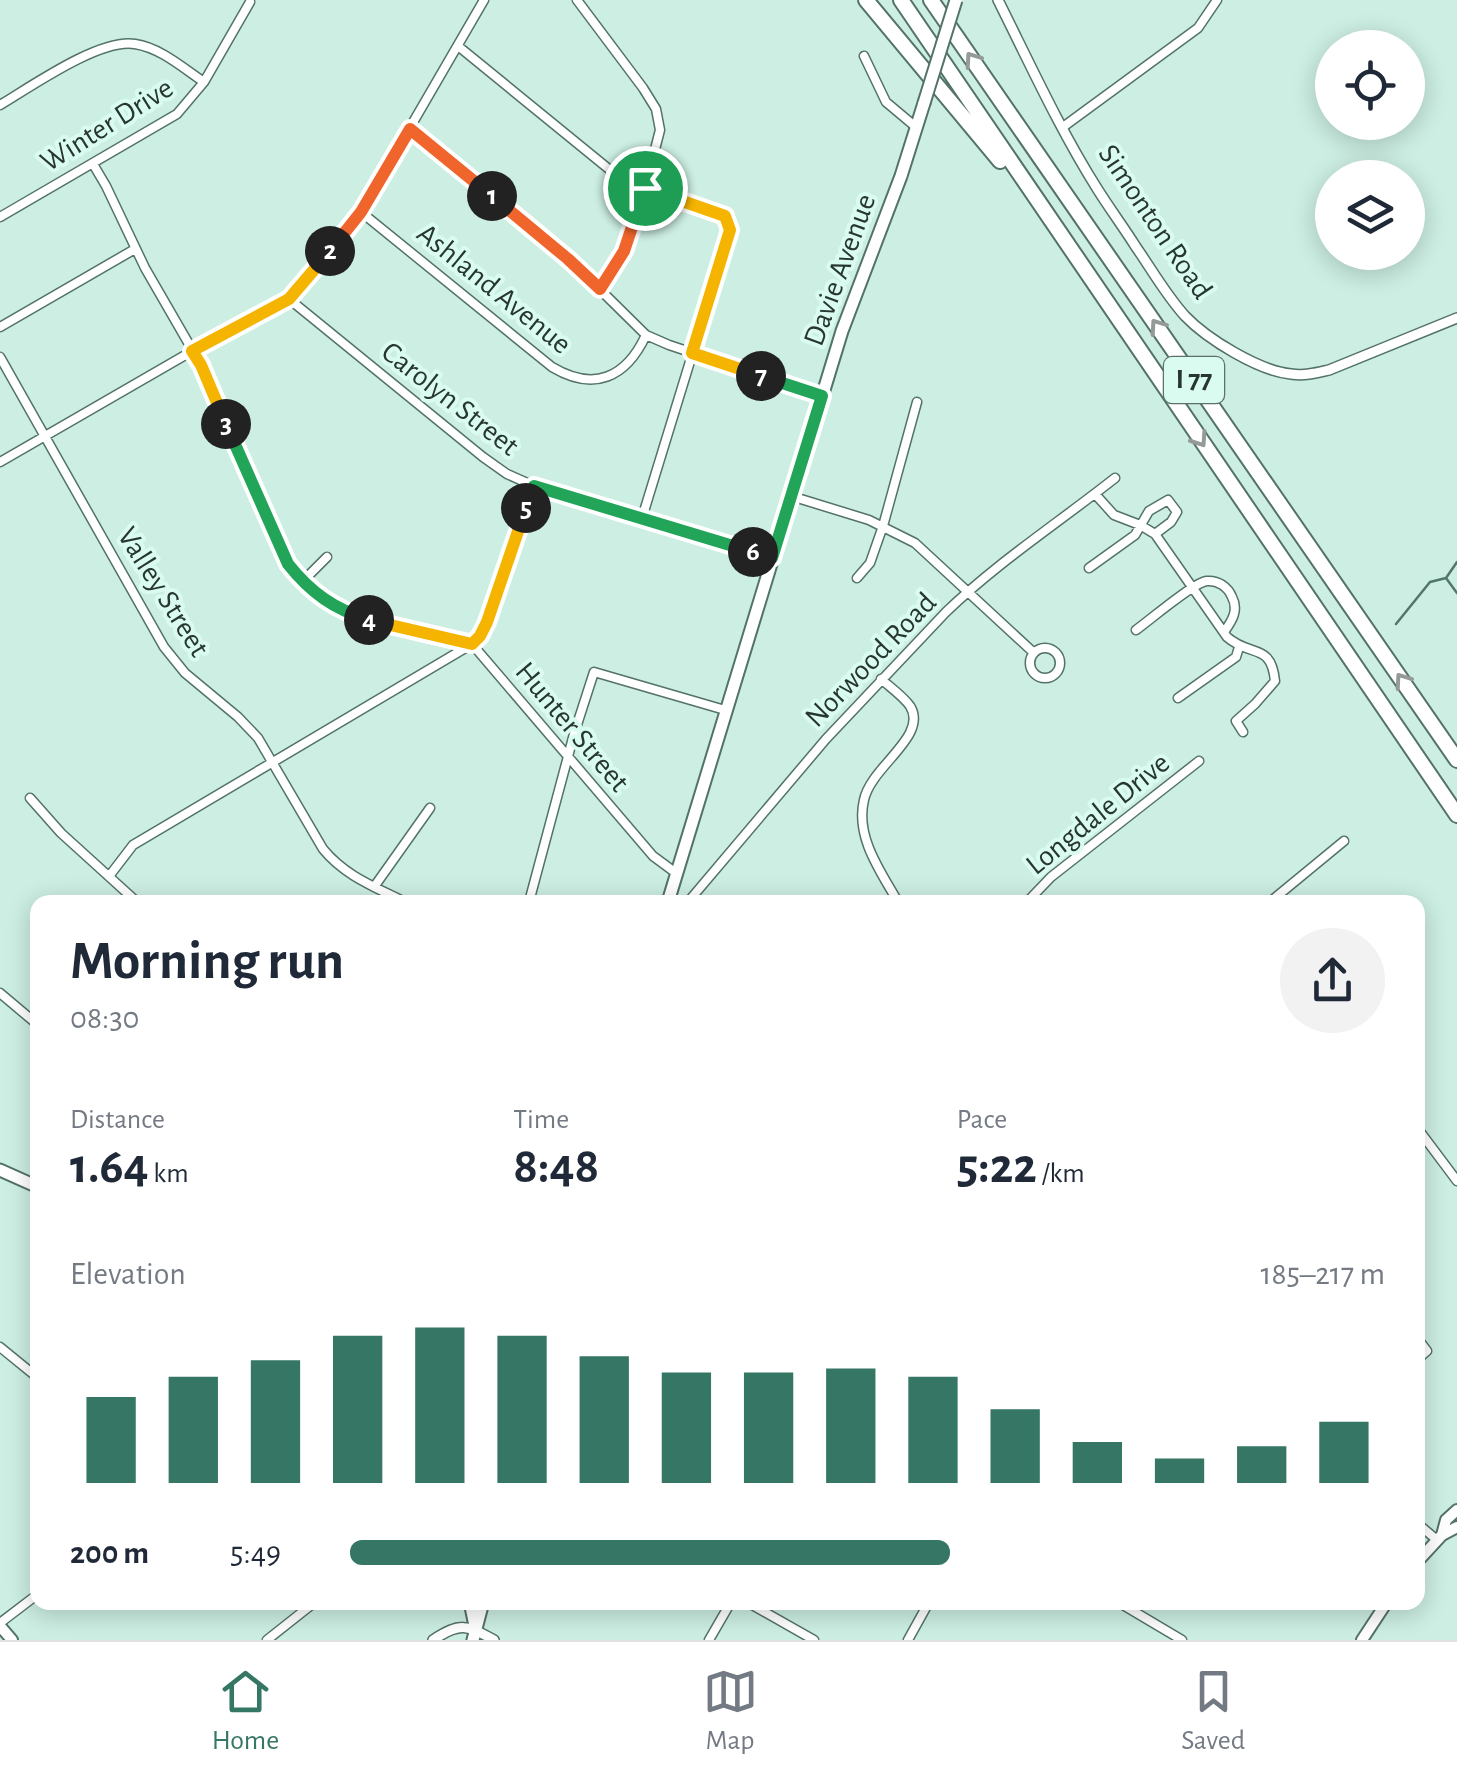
<!DOCTYPE html>
<html lang="en">
<head>
<meta charset="utf-8">
<style>
	body { margin:0; font-family:"Alegreya Sans",sans-serif; background:#f2f2f3; color:#1f2937; height:100vh; display:flex; flex-direction:column; font-size:38px; white-space:nowrap }
	* { box-sizing:border-box; margin:0 }
	p { font-size:32px; color:#747a83 }
	.icon { flex:none; width:55px; height:55px; fill:none; stroke:currentColor; stroke-width:2; stroke-linecap:round; stroke-linejoin:round }
	.map { position:relative; flex:1; overflow:hidden }
	.drawer { position:absolute; left:30px; top:895px; width:1395px; height:715px; display:flex; flex-direction:column; background:#fff; border-radius:20px; box-shadow:0 5px 25px #0003 }
	.drawer>* { flex:none }
	.tools { position:absolute; left:1315px; top:30px; display:grid; gap:20px }
	.tools a { display:grid; place-items:center; width:110px; height:110px; border-radius:50%; background:#fff; box-shadow:0 5px 25px #0003; font-size:50px }
	.pin { position:absolute; display:grid; place-items:center; width:85px; height:85px; color:#fff; margin:-42px; border:5px solid #fff; border-radius:50%; box-shadow:0 2px 10px #0007 }
	.km { position:absolute; width:50px; height:50px; margin:-25px; border-radius:50%; background:#222; color:#fff; font-size:28px; line-height:50px; text-align:center }
	.round { display:grid; place-items:center; flex:none; width:105px; height:105px; border-radius:52px; background:#f2f2f3 }
	.head { display:flex; align-items:center; justify-content:space-between; height:170px; padding:0 40px }
	h1 { font-size:55px; font-weight:600; line-height:75px }
	.figures { display:grid; grid-template-columns:repeat(3,1fr); gap:15px; height:170px; padding:10px 40px }
	.figures div { display:grid; align-content:center }
	.figures b { font-size:50px; font-weight:600 }
	.figures small { font-size:28px; font-weight:400 }
	.figures p { font-size:28px }
	.chart { height:280px; padding:20px 40px }
	.chart p { display:flex; justify-content:space-between }
	.chart svg { width:100%; height:180px; margin-top:10px; stroke:#357664; stroke-width:6 }
	ul { padding:0 40px; list-style:none; font-size:32px }
	li { display:grid; grid-template-columns:160px 120px 1fr; align-items:center; height:75px }
	li i { height:25px; border-radius:12px; background:#357664 }
	.tabs { display:flex; justify-content:space-around; align-items:center; height:140px; border-top:2px solid #e0e1e3; background:#fff; font-size:28px; color:#747a83 }
	.tabs a { display:grid; justify-items:center; gap:5px }
	.tabs .current { color:#357664 }
	.map>svg:first-child { display:block }
</style>
</head>
<body>
<div class="map">
<svg width="1457" height="1640" viewBox="0 0 1457 1640">
	<rect width="100%" height="100%" fill="#cceee3"/>
	<g fill="none" stroke-linecap="round" stroke-linejoin="round">
		<!-- stream -->
		<path stroke="#51766a" stroke-width="2.5" d="M1457,562l-11,16 11,15
			M1396,624l34,-42 16,-4"/>
		<defs>
			<path id="minor" d="M577,0l66,88 13,21 4,21 -15,58 -21,63 -24,38
				M458,46l152,124 35,18 80,28 5,15 -88,287
				M864,56l22,46 31,26
				M0,105c32,-19 100,-67 135,-61 26,4 48,24 69,38
				M1063,127l135,-99 19,-28
				M410,129l159,130 77,76 23,10 153,51
				M93,164l13,22 39,82 56,97 77,179 11,21 13,17 20,17 22,13 24,8 104,24 181,212 23,17
				M361,212l191,155c42,25 74,11 94,-32
				M0,217l177,-103 27,-32 46,-80
				M289,299l194,158 24,17 27,12 238,71
				M0,327l135,-78
				M0,357l164,290 21,26 53,44 20,21 65,111c22,27 52,38 82,53
				M0,462l201,-116 88,-47 72,-87 123,-212
				M1095,494l19,21 26,10 15,9 72,103c24,21 44,5 48,44l-20,23 -19,17 7,11
				M791,496l78,24 46,23 119,110
				M1089,568l46,-33 14,-24 19,-11 9,12 -6,10 -16,12
				M857,578l13,-15 13,-37 34,-124
				M302,582l25,-25
				M1136,630c14,-10 58,-48 71,-49 11,-1 21,6 25,16 7,13 0,24 -8,35
				M1030 663a15 15 0 1 1 30 0a15 15 0 1 1-30 0Z
				M881,679c9,8 22,17 29,27 19,30 -39,60 -46,94 -9,37 17,72 34,102
				M1178,698l58,-41 3,-10
				M30,798l31,35 76,69
				M110,875l23,-30 339,-201 8,-8 7,-14 47,-136
				M374,887l56,-79
				M529,902l45,-168 20,-62 131,38
				M688,902l138,-163 120,-127c52,-50 112,-89 169,-134
				M1027,902l24,-25 148,-116
				M1270,902l74,-61
				M0,993l38,32
				M1418,1129l39,52
				M1418,1339l9,12 -9,8
				M0,1347l38,31
				M1418,1524l19,16
				M747,1602l67,38
				M1118,1602l64,38
				M0,1623l38,-29
				M267,1640l48,-38
				M709,1640l22,-38
				M908,1640l21,-38"/>
			<path id="tertiary" d="M998,0c32,64 62,130 100,190 12,19 26,38 38,57 16,23 30,48 49,69 22,23 74,55 106,58 14,2 25,-1 38,-4l128,-52
				M433,1640c27,-18 34,-15 61,0"/>
			<path id="secondary" d="M1442,1535l4,-15 11,-10
				M1418,1561l24,-26 15,-8
				M0,1626l12,14
				M1362,1640l25,-38"/>
			<path id="primary" d="M668,902l174,-571 59,-155 23,-73
				M0,1170l38,17
				M470,1602l5,24
				M473,1640l10,-38"/>
			<path id="motorway" d="M866,0l134,161
				M901,0l556,815
				M931,0l526,760"/>
		</defs>
		<!-- minor casing -->
		<use href="#minor" stroke="#537268" stroke-width="11"/>
		<!-- tertiary casing -->
		<use href="#tertiary" stroke="#537268" stroke-width="12"/>
		<!-- secondary casing -->
		<use href="#secondary" stroke="#537268" stroke-width="14"/>
		<!-- primary casing -->
		<use href="#primary" stroke="#537268" stroke-width="15"/>
		<!-- motorway casing -->
		<use href="#motorway" stroke="#537268" stroke-width="18"/>
		<!-- minor -->
		<use href="#minor" stroke="#fff" stroke-width="8"/>
		<!-- tertiary -->
		<use href="#tertiary" stroke="#fff" stroke-width="9"/>
		<!-- secondary -->
		<use href="#secondary" stroke="#fff" stroke-width="10"/>
		<!-- primary -->
		<use href="#primary" stroke="#fff" stroke-width="11"/>
		<!-- motorway -->
		<use href="#motorway" stroke="#fff" stroke-width="14"/>
		<defs>
			<path id="primary-bridge" d="M924,103l32,-103"/>
		</defs>
		<!-- primary-bridge casing -->
		<use href="#primary-bridge" stroke="#537268" stroke-width="15" stroke-linecap="butt"/>
		<!-- primary-bridge -->
		<use href="#primary-bridge" stroke="#fff" stroke-width="11"/>
	</g>
	<!-- one-way arrows -->
	<defs><path id="oneway-chevron" d="M-2-3.5L2.5 0L-2 3.5" fill="none" stroke-width="1.6" stroke-linecap="round" stroke-linejoin="round" transform="scale(2.5)"/></defs>
	<g stroke="#949a98">
		<use href="#oneway-chevron" transform="translate(972 59) rotate(-125)"/>
		<use href="#oneway-chevron" transform="translate(1157 326) rotate(-125)"/>
		<use href="#oneway-chevron" transform="translate(1200 440) rotate(56)"/>
		<use href="#oneway-chevron" transform="translate(1402 680) rotate(-125)"/>
	</g>
	<g fill="none" stroke-linecap="round" stroke-linejoin="round">
		<defs>
			<path id="split-1" d="M492,196l76,63 32,30 24,-38 21,-63"/>
			<path id="split-2" d="M330,251l31,-39 49,-83 82,67"/>
			<path id="split-3" d="M226,424l-25,-59 -9,-14 97,-52 41,-48"/>
			<path id="split-4" d="M226,424l62,140c23,29 46,45 81,56"/>
			<path id="split-5" d="M369,620l103,24 8,-8 7,-14 39,-114"/>
			<path id="split-6" d="M526,508l8,-22 219,66"/>
			<path id="split-7" d="M753,552l19,6 50,-162 -61,-20"/>
			<path id="split-8" d="M645,188l80,28 5,14 -38,123 69,23"/>
		</defs>
		<!-- split-1 casing -->
		<use href="#split-1" stroke="#fff" stroke-width="20"/>
		<!-- split-2 casing -->
		<use href="#split-2" stroke="#fff" stroke-width="20"/>
		<!-- split-3 casing -->
		<use href="#split-3" stroke="#fff" stroke-width="20"/>
		<!-- split-4 casing -->
		<use href="#split-4" stroke="#fff" stroke-width="20"/>
		<!-- split-5 casing -->
		<use href="#split-5" stroke="#fff" stroke-width="20"/>
		<!-- split-6 casing -->
		<use href="#split-6" stroke="#fff" stroke-width="20"/>
		<!-- split-7 casing -->
		<use href="#split-7" stroke="#fff" stroke-width="20"/>
		<!-- split-8 casing -->
		<use href="#split-8" stroke="#fff" stroke-width="20"/>
		<!-- split-1 -->
		<use href="#split-1" stroke="#f0652b" stroke-width="12"/>
		<!-- split-2 -->
		<use href="#split-2" stroke="#f0652b" stroke-width="12"/>
		<!-- split-3 -->
		<use href="#split-3" stroke="#f5b400" stroke-width="12"/>
		<!-- split-4 -->
		<use href="#split-4" stroke="#22a559" stroke-width="12"/>
		<!-- split-5 -->
		<use href="#split-5" stroke="#f5b400" stroke-width="12"/>
		<!-- split-6 -->
		<use href="#split-6" stroke="#22a559" stroke-width="12"/>
		<!-- split-7 -->
		<use href="#split-7" stroke="#22a559" stroke-width="12"/>
		<!-- split-8 -->
		<use href="#split-8" stroke="#f5b400" stroke-width="12"/>
	</g>
	<g text-anchor="middle" dominant-baseline="central" stroke-width="8" stroke-linejoin="round" paint-order="stroke">
		<!-- shield labels -->
		<rect fill="#d9fbf0" stroke="#5d716a" stroke-width="2.5" x="1164" y="357" width="60" height="46" rx="8"/>
		<g font-size="28" font-weight="bold" fill="#283631">
			<text x="1194" y="380">I 77</text>
		</g>
		<!-- street labels -->
		<g font-size="30" fill="#283631" stroke="#d9fbf0">
			<text transform="translate(107 125) rotate(-32)">Winter Drive</text>
			<text transform="translate(1155 222) rotate(56)">Simonton Road</text>
			<text transform="translate(840 270) rotate(-70)">Davie Avenue</text>
			<text transform="translate(494 289) rotate(39)">Ashland Avenue</text>
			<text transform="translate(450 399) rotate(38)">Carolyn Street</text>
			<text transform="translate(163 592) rotate(58)">Valley Street</text>
			<text transform="translate(871 660) rotate(-46)">Norwood Road</text>
			<text transform="translate(572 727) rotate(50)">Hunter Street</text>
			<text transform="translate(1098 814) rotate(-39)">Longdale Drive</text>
		</g>
	</g>
</svg>
<div class="tools">
<a><svg class="icon" aria-label="locate" viewBox="0 0 24 24"><circle cx="12" cy="12" r="6"/><path d="M12 2v4M12 18v4M2 12h4M18 12h4"/></svg></a>
<a><svg class="icon" aria-label="layers" viewBox="0 0 24 24"><path d="M12 4l9 5-9 5-9-5zM3 14l9 5 9-5"/></svg></a>
</div>
<div class="pin" style="left:645px;top:188px;background:#1e9e55"><svg class="icon" aria-label="arrive" viewBox="0 0 24 24"><path d="M6 21V4h12l-3 4 3 4H6"/></svg></div>
<b class="km" style="left:492px;top:196px">1</b>
<b class="km" style="left:330px;top:251px">2</b>
<b class="km" style="left:226px;top:424px">3</b>
<b class="km" style="left:369px;top:620px">4</b>
<b class="km" style="left:526px;top:508px">5</b>
<b class="km" style="left:753px;top:552px">6</b>
<b class="km" style="left:761px;top:376px">7</b>
<section class="drawer">
<div class="head"><div><h1>Morning run</h1><p>08:30</p></div><a class="round"><svg class="icon" aria-label="share" viewBox="0 0 24 24"><path d="M12 15V3M7 8l5-5 5 5M5 13v7h14v-7"/></svg></a></div>
<div class="figures">
<div><p>Distance</p><b>1.64<small> km</small></b></div>
<div><p>Time</p><b>8:48</b></div>
<div><p>Pace</p><b>5:22<small> /km</small></b></div>
</div>
<div class="chart"><p><span>Elevation</span>185–217 m</p>
<svg viewBox="0 0 160 44" preserveAspectRatio="none"><path d="M5 44V23M15 44V18M25 44V14M35 44V8M45 44V6M55 44V8M65 44V13M75 44V17M85 44V17M95 44V16M105 44V18M115 44V26M125 44V34M135 44V38M145 44V35M155 44V29"/></svg>
</div>
<ul>
<li><b>200 m</b>5:49<i style="width:58%"></i></li>
</ul>
</section>
</div>
<nav class="tabs">
<a class="current"><svg class="icon" aria-label="home" viewBox="0 0 24 24"><path d="M3 11l9-7 9 7M6 9v11h12V9"/></svg>Home</a>
<a><svg class="icon" aria-label="map" viewBox="0 0 24 24"><path d="M3 6l6-2 6 2 6-2v14l-6 2-6-2-6 2zM9 4v14M15 6v14"/></svg>Map</a>
<a><svg class="icon" aria-label="saved" viewBox="0 0 24 24"><path d="M7 4h10v16l-5-4-5 4z"/></svg>Saved</a>
</nav>
</body>
</html>
